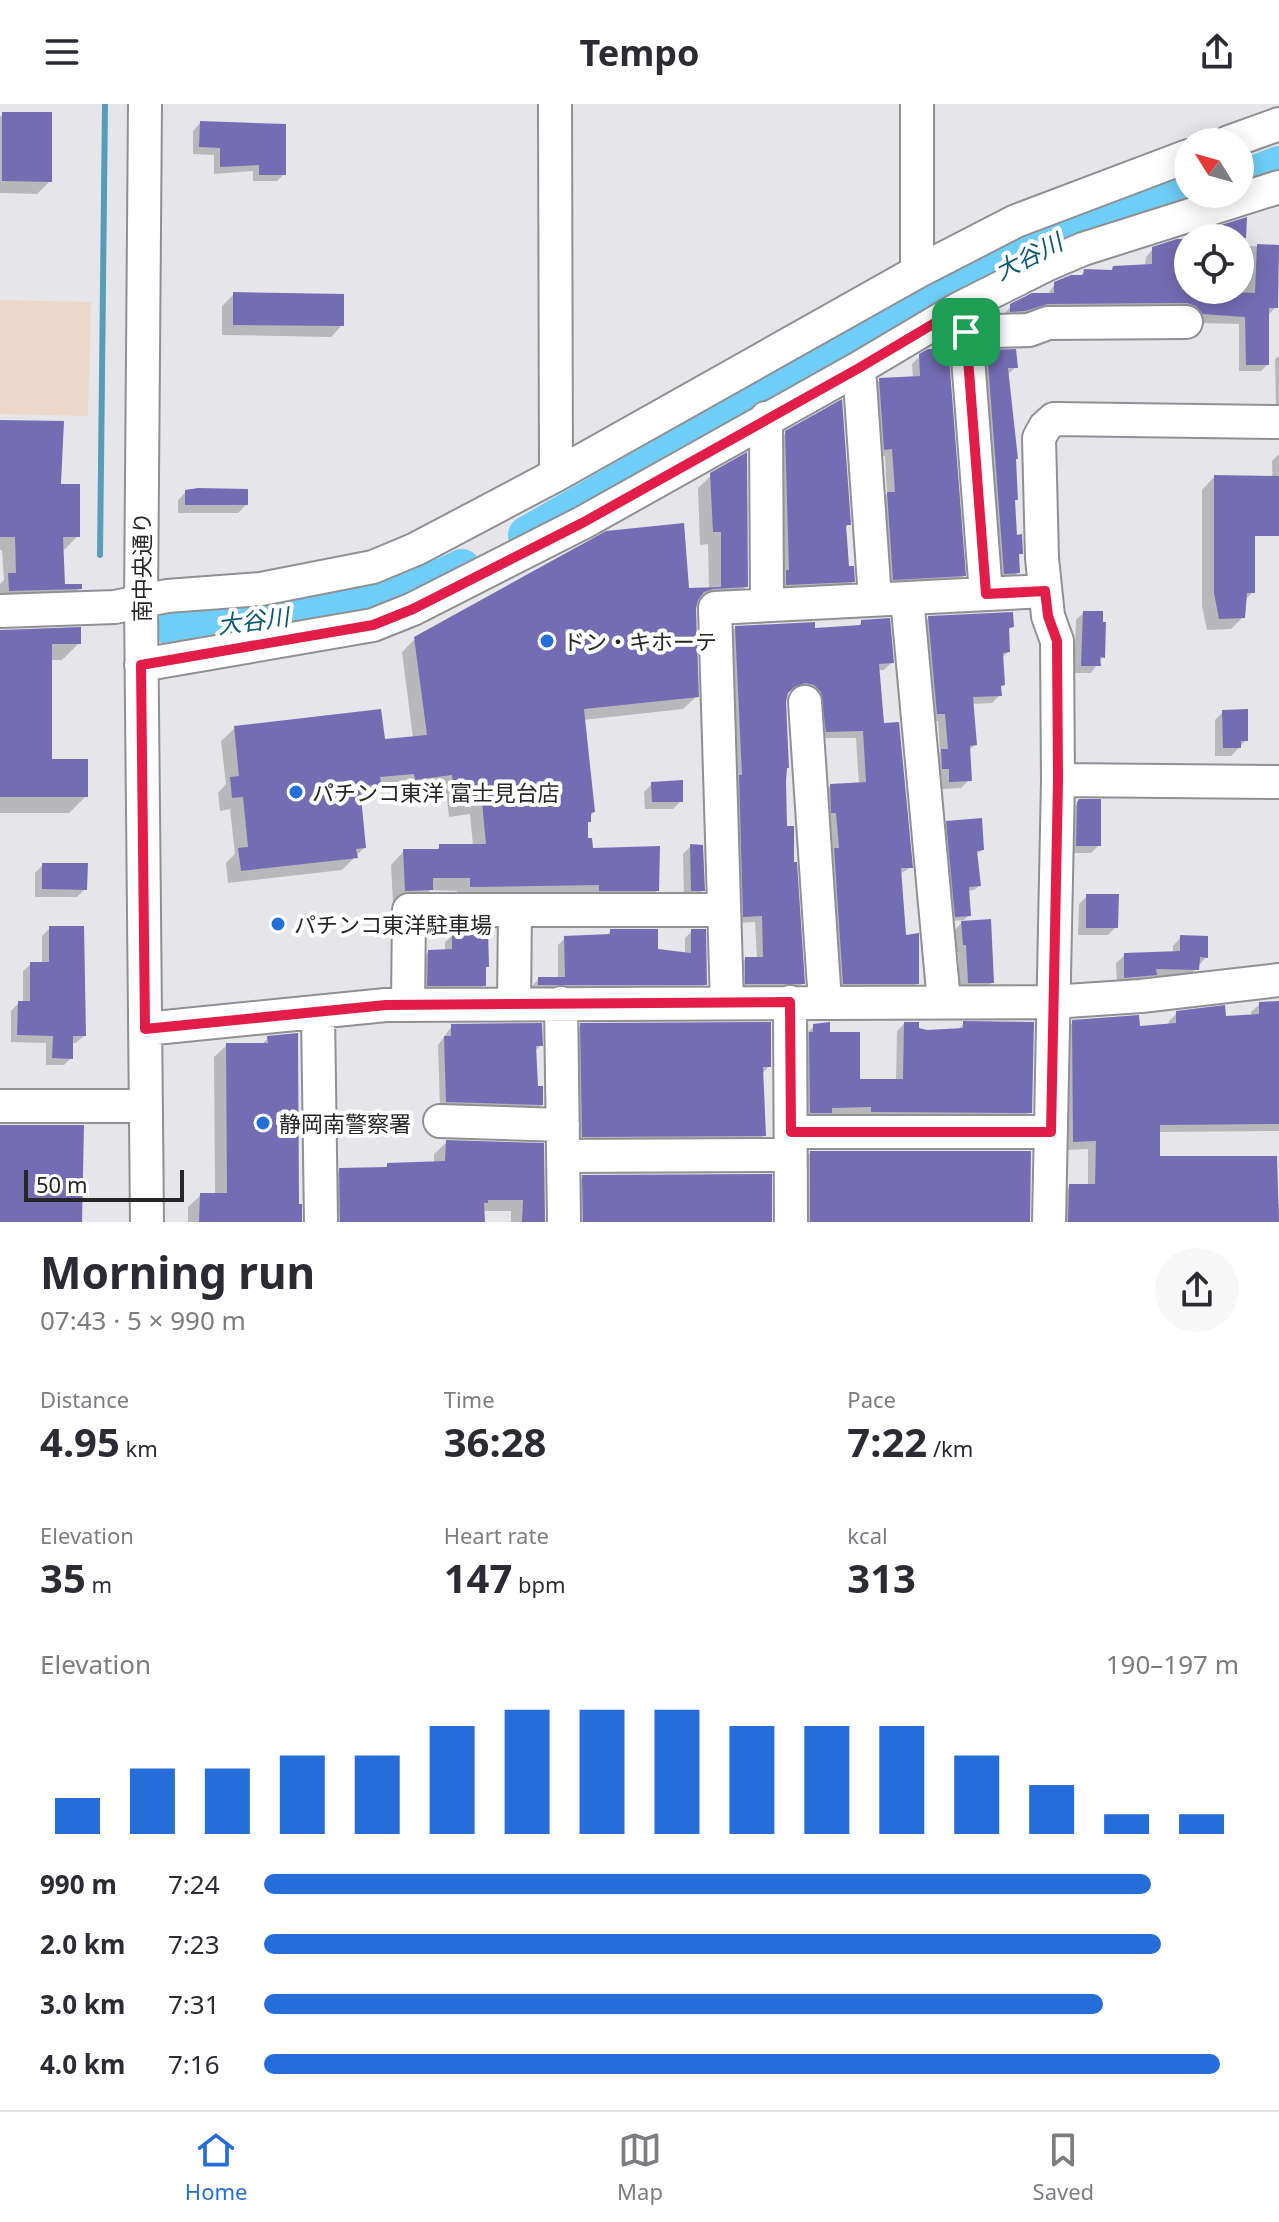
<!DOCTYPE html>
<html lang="en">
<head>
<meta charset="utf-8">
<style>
	body { margin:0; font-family:"Noto Sans","Noto Sans JP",sans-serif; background:#f7f7f7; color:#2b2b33; height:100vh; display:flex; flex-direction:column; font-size:30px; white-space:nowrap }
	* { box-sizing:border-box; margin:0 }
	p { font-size:26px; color:#7c7c81 }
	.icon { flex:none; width:44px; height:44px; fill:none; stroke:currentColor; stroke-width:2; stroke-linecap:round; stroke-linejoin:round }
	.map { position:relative; height:1118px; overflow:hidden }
	.side { display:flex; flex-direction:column; background:#fff; flex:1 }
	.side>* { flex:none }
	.needle { width:52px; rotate:307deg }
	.controls { position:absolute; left:1174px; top:24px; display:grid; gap:16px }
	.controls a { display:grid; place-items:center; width:80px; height:80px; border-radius:50%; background:#fff; box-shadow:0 4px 20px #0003; font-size:40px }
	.scale { position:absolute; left:24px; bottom:20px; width:160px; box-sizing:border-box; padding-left:8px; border:4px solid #262627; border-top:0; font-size:22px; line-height:28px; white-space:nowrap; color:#262627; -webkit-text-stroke:6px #fff; paint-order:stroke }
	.pin { position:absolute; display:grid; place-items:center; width:68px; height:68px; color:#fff; margin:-34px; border-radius:16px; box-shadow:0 4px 12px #0006 }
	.round { display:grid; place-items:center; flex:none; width:84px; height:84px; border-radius:42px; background:#f7f7f7 }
	.head { display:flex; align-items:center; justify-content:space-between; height:136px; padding:0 40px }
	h1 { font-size:44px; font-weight:700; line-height:60px }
	.metrics { display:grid; grid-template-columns:repeat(3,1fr); gap:12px; height:136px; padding:8px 40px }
	.metrics div { display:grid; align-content:center }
	.metrics b { font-size:40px; font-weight:700 }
	.metrics small { font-size:22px; font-weight:400 }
	.metrics p { font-size:22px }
	.chart { height:224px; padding:16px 40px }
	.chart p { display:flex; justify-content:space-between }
	.chart svg { width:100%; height:144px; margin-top:8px; stroke:#256ed9; stroke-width:6 }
	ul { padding:0 40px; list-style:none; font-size:26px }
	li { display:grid; grid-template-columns:128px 96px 1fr; align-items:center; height:60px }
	li i { height:20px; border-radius:10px; background:#256ed9 }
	header { display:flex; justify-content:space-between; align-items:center; height:104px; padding:0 40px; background:#fff; font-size:36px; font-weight:700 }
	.dock { display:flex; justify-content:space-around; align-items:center; height:112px; border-top:2px solid #e1e1e2; background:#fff; font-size:22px; color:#7c7c81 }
	.dock a { display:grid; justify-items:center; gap:4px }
	.dock .current { color:#256ed9 }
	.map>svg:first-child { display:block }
</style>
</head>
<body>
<header><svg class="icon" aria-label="menu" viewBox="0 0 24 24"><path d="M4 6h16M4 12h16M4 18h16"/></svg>Tempo<svg class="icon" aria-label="share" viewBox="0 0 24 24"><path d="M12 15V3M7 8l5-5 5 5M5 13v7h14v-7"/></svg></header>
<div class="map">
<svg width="1279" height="1118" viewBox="0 0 1279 1118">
	<rect width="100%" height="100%" fill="#e6e6ea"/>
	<!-- commercial -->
	<path fill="#ecd8c9" d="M0,196l91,2 -3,114 -88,-2z"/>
	<!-- shadow -->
	<path fill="#0003" d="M3,10l47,67 -13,13 -37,-1v-76z
		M200,19l84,51 -7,7h-24v-10l-39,3v-19l-21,-1v-23z
		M1245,116l-1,26 35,1 -3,60 -8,8v49l-7,7h-22v-47l-235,-6v-4l7,-8 36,-11 8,-11 24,-7 6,-6 25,1 3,-4 32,-2 1,-9 7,-8 31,-10h4v51h52v-52h-44l3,-4z
		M234,190l108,31 -11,12 -109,-2v-29z
		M987,248l29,15 -8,7 7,163 6,16 -4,4 1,15 -7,8 -14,1 -17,-221z
		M920,252l44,219 -8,8 -70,4 -6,-85 7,-8 -2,-38 -8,1 -5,-69 8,-8 33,-2 -1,-14z
		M1279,252v50h-3l-1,-47z
		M0,318l59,64 19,50 -13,13h-4l2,37 17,2 -14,14 -66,1v-19l4,-4 -2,-30h-2z
		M786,329l63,91 -4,4 2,40 6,13 -8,8 -66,3 -1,-151z
		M1279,350v41h-6l-1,-34z
		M712,371l34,111 -14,14 -37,3 2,93 -14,13 -100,11 10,92 -7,13v15l5,10 66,40 -13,14 -187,-5v-8l-27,-1 -12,13h-25l-2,-38 13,-14h32l4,-5h33l-3,-32 -21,3 -2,-19h-7l-1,-11 -37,5v-6l-28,2 -8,9 -7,1 5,50 -22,22 -114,13 -2,-20 9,-9 -5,-45 -10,2 -2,-18 8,-9 -5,-43 14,-13 148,14 30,-4 -11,-86 14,-14 272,-48 21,-1 -1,-45 -8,1 -2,-57z
		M1214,373l39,115 -9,9 -1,16 -12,12 -24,1 -5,-24v-116z
		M186,388l60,13 -8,8h-60v-13z
		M1083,509l20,44 -12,16h-17l2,-53z
		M929,514l83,8 -5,6 1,20 -6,6 1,26 -4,4 1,7 -8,8 -21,1 4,41 -7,6 1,29 -8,8 -19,1 -1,-13h-7v-17l6,-7 -2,-31h-9l-8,-95z
		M862,518l30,40 -8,8h-7l5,55 29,142 -11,7 4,63 13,46 -7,7 -74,1 -9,-133 5,-5 -3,-34h-4l-2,-25 7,-8 29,-1 -3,-47h-37l-13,-46 -12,-2 -8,2 -2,10 1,126 7,37 11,118 -8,8h-56l-1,-24 7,-8h12l-2,-37 -18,1 -9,-288 7,-7 78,3 43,-3z
		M0,528l79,11 -17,17h-12v101l36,35 -17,17h-69z
		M1223,608l23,28 -15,16h-16v-36z
		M652,680l29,17 -8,8h-28l-1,-17z
		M1080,697l19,44 -8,8h-23l1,-41z
		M947,719l35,27 -5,4 2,32 -5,4 -7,1 2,24 -5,5 -13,1 -8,-94z
		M691,742l12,44 -8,8h-11l-1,-44z
		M43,761l42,24 -8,8h-42v-24z
		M1087,792l29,31 -8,8h-30l1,-31z
		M962,818l30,60 -8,9h-24l-2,-39h-3l-1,-21z
		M50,824l34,108 -8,7h-5v15l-7,7h-18v-22l-35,-1v-31l8,-8h4v-32l8,-7h11v-28z
		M469,827l18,35 -3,3v16l-7,7h-56v-33l7,-7 17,-1v-9l8,-7h12z
		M611,827l45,20 29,3v-16l7,-7 13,53 -7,7 -166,1v-6l7,-7h19v-34l7,-7 41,-2z
		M1181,833l25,20 -17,20 -37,-1 -6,6 -29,3 -1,-22 9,-8 48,-1v-8z
		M1279,899v128l-121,1v26l121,46v18h-218v-27l9,-9h18v-37l-22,1 -1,-120 8,-8 65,6 30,-3 1,-4 8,-8 47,5 28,-1 -1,-5 9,-8z
		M964,919l66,89 -8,8 -158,-1v-5l-38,1 -4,5h-19l3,-86 8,-8 14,8 30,47h38l1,-50 7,-7 22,8 31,-1z
		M581,921l188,41 -7,8 2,61 -8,8 -181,1 -2,-111z
		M452,922l89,19 -6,6 1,37 5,17 -6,6 -95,-3 -2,-63z
		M268,934l33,184h-113v-15l13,-12h14l-1,-138 13,-12h34z
		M447,1038l95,3 1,77h-32v-11h-28v11h-156l1,-40 12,-12 43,-1 5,-4 46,-2v-9z
		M810,1049l218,69h-224l-1,-62z
		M583,1073l187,45h-203v-29z"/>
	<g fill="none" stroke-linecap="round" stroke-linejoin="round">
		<!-- stream -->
		<path stroke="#599cb9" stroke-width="6" d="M100,451l5,-451"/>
		<!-- river -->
		<path stroke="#6fcef7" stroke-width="38" d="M1240,76l39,-15
			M527,431l303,-174 120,-67 103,-54 139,-46
			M174,525c100,-7 196,-16 288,-61"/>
	</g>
	<!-- building -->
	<path fill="#756db4" d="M2,8h50v70l-50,-1z
		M200,17l86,3v51h-27v-10l-39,2v-19l-21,-1z
		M1247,113l-1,21h-48v-6z
		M1177,135h5v51h6l67,3 2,-49 22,1 -1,63h-9v57h-23l-1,-48 -42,-3 -7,-8 -9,-3 -139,1 -23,7 -15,1v-8l22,-11h22v-11l17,-7h12l1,-6 28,1 1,-4 39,-2v-17z
		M233,188l111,2v32l-111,-1z
		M928,245h18v8h3l17,219 -73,4 -6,-88h8l-3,-43 -8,1 -5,-72 41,-2 -1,-22z
		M1016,245l2,19h-10l10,91h-2l2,41h-3l2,35 5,-1 1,20h-4l1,19 -16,1 -17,-224z
		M842,295l9,126h-5l3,41h5l1,16 -69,3v-15h3l-4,-139z
		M0,316l64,1 -3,63h19v53h-17l2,47h17v5l-73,2 -1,-18h8l-1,-36h-15z
		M747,348l1,135 -35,2 -9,3 -6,8 -2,9 3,88 -115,12 11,103 -4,1v9h-3v16h4l1,10 67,-2 -1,45h-60v-6l-129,2v-9h-37v12l-28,1 -2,-42h36v-5h47l-4,-42 -20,2 -3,-19 -6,1 -1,-11 -37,5 -1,-6 -34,3 1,7 -21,3 6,61 -10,1 2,9 -117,13 -3,-23 10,-1 -5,-50 -11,1 -2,-21 9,-1 -5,-50 147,-17 4,30 42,-4 -13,-98 192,-106 78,-8 5,65 32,-1v-55h-8l-3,-59z
		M1214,371l65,1v60h-24v57h-8l-2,25 -26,1 -5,-26z
		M198,384l50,1v16h-63v-15z
		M1083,507h20v11h3l-1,36 -5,-1 1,9h-20z
		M1013,508l1,15 -5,1 1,24 -7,1 2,32 -4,1 1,10 -29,1 4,48 -7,1 2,35 -23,1v-13h-7l-1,-20h7l-3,-35h-8l-9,-98z
		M890,514l4,45 -15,1 5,59 15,-1 14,146h-12l5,67 13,-2v51h-76l-9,-136h5l-3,-35h-5l-1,-29 36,-2 -3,-51 -37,1 -5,-40 -7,-7 -9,-2 -11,4 -6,6 -2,9 3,66h-2l-1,13 1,45h7v36h3l8,122h-60v-27h18l-1,-41 -19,1 -4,-142h3l-7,-149 80,-4v6l46,-3v-5z
		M81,523v17h-29v115h36v38h-88v-167z
		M1248,605v32h-7v7h-18l-1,-38z
		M683,676v22h-31l-1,-20z
		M1079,695h22v47h-25l1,-44z
		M982,714l2,32 -7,1 4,35 -12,1 2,29 -16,1 -9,-96z
		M690,740l13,1 2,46h-14z
		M42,759h46l-1,27 -45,-1z
		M1086,790h33l-1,34h-32z
		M991,815l3,64h-26l-2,-38h-3l-2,-24z
		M49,822h35l2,110h-13v23l-21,-1 1,-22 -36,-1 1,-34h12v-39h19z
		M468,825h20l1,38h-3v19h-59l1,-36 24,-1v-16h16z
		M610,825h48v20l33,4v-24h15l1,56h-169v-8h27l-1,-41 46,-2z
		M1180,831l28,1v22l-8,-1 -1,13 -43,-1 1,6 -33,3v-25l56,-2z
		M1279,897v123l-119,1v31h117l2,66h-211l1,-38h26l1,-43 -23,1 -1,-122 67,-5 1,11 36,-3v-12l49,-6 1,11 33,-2v-12z
		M963,917l71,1 -2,91 -161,-1v-5l-39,1v5h-22l-1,-81h4v-8l17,-2v10h30v47h43l1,-57h15v6l8,2 36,-2z
		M771,918v45h-8l3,69 -184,1 -2,-114z
		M542,919l1,23h-7l2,40h5v19l-97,-3 -2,-66h7v-12z
		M298,929l1,171h3v18h-103l1,-29h27l-1,-150h42l-1,-7z
		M0,1021h84l-2,97h-82z
		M446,1036l98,3 1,79h-23l1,-22h-35v3h-4l1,19h-145l-1,-54 48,-1v-4l58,-2z
		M810,1047h221l-1,71h-220z
		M772,1070v48h-189l-1,-47z"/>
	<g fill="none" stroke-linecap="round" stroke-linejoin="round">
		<defs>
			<path id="minor" d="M145,0l-4,500 6,618
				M555,0l1,371
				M1229,38l50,-18
				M917,168v-168
				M961,207l5,21 63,-2 19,-7 138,-1
				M966,228l20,262
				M859,264l16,231
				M766,314l1,187
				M907,494l37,404
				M0,507l115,-4 52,-11 94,-7 112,-22 43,-18 140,-74 361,-203 99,-51 172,-65
				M141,561l232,-40 40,-16 171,-87 275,-154 101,-60 88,-44 35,-15 196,-62
				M805,598l20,300
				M1058,676l221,2
				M790,898l1,220
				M561,899l3,219
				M727,899l-12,-395 330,-17
				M514,900l1,-94
				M408,901l1,-95h315
				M318,909l3,209
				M145,925l241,-24 666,-3 89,-6 138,-16
				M0,1002h146
				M440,1017l123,4
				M791,1028h260
				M564,1052l226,-1
				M1049,1118l9,-442 -1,-139 -9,-25 -6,-58 -3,-120 6,-11 9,-8 225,3"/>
		</defs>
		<!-- minor casing -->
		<use href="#minor" stroke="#909094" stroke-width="36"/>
		<!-- minor -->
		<use href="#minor" stroke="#fff" stroke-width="32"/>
	</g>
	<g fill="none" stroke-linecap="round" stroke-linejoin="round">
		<defs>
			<path id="route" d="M960,204l6,24 20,262 59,-3 3,25 9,25 1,139 -7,352h-260l-1,-130 -404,3 -241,24 -4,-364 232,-40 40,-16 171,-87 275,-154z"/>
		</defs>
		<!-- route casing -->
		<use href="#route" stroke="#fff" stroke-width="16"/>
		<!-- route -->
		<use href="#route" stroke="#e11d48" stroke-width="10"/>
	</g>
	<!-- markers -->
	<g fill="#256ed9" stroke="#fff" stroke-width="3">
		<circle cx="547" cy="537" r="8"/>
		<circle cx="296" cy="688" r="8"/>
		<circle cx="278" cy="820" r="8"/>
		<circle cx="263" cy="1019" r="8"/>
	</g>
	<g text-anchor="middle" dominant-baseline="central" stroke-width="8" stroke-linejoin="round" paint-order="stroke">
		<!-- street labels -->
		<g font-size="22" fill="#262627" stroke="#fff">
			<text transform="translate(141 463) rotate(-90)">南中央通り</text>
		</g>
		<!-- poi labels -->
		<g font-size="22" fill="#262627" stroke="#fff" text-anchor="start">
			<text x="563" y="537">ドン・キホーテ</text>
			<text x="312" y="688">パチンコ東洋 富士見台店</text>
			<text x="294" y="820">パチンコ東洋駐車場</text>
			<text x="279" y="1019">静岡南警察署</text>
		</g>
		<!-- water labels -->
		<g font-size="24" font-style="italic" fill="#075974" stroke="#fff">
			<text transform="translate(1028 152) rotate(-27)">大谷川</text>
			<text transform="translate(253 516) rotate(-7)">大谷川</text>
		</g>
	</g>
</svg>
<div class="controls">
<a><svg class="needle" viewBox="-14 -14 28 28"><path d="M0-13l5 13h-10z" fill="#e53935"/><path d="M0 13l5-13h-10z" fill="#7c7c81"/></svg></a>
<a><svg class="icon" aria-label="locate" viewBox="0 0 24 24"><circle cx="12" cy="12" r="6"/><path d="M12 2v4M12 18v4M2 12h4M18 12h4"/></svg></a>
</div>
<div class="scale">50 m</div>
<div class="pin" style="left:966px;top:228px;background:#1e9e55"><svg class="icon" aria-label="arrive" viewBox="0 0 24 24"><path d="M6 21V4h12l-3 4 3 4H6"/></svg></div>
</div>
<section class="side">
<div class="head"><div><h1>Morning run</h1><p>07:43 · 5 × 990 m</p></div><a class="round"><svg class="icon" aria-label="share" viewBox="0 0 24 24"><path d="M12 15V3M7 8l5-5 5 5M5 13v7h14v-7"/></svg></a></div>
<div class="metrics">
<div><p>Distance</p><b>4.95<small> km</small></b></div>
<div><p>Time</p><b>36:28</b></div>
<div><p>Pace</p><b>7:22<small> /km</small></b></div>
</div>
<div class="metrics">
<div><p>Elevation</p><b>35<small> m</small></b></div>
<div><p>Heart rate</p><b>147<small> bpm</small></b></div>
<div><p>kcal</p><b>313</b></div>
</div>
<div class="chart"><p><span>Elevation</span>190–197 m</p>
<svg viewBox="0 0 160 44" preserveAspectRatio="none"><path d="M5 44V33M15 44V24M25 44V24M35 44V20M45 44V20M55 44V11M65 44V6M75 44V6M85 44V6M95 44V11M105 44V11M115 44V11M125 44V20M135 44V29M145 44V38M155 44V38"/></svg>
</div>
<ul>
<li><b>990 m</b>7:24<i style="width:91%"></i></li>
<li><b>2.0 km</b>7:23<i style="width:92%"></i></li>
<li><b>3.0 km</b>7:31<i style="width:86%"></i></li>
<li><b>4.0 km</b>7:16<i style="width:98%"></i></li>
</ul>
</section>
<nav class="dock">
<a class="current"><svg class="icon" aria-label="home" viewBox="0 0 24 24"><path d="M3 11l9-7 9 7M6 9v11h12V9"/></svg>Home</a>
<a><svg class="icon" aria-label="map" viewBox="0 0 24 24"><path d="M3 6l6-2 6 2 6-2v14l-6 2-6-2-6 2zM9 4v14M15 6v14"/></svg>Map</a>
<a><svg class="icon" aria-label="saved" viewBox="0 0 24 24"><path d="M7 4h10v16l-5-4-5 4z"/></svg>Saved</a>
</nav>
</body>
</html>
